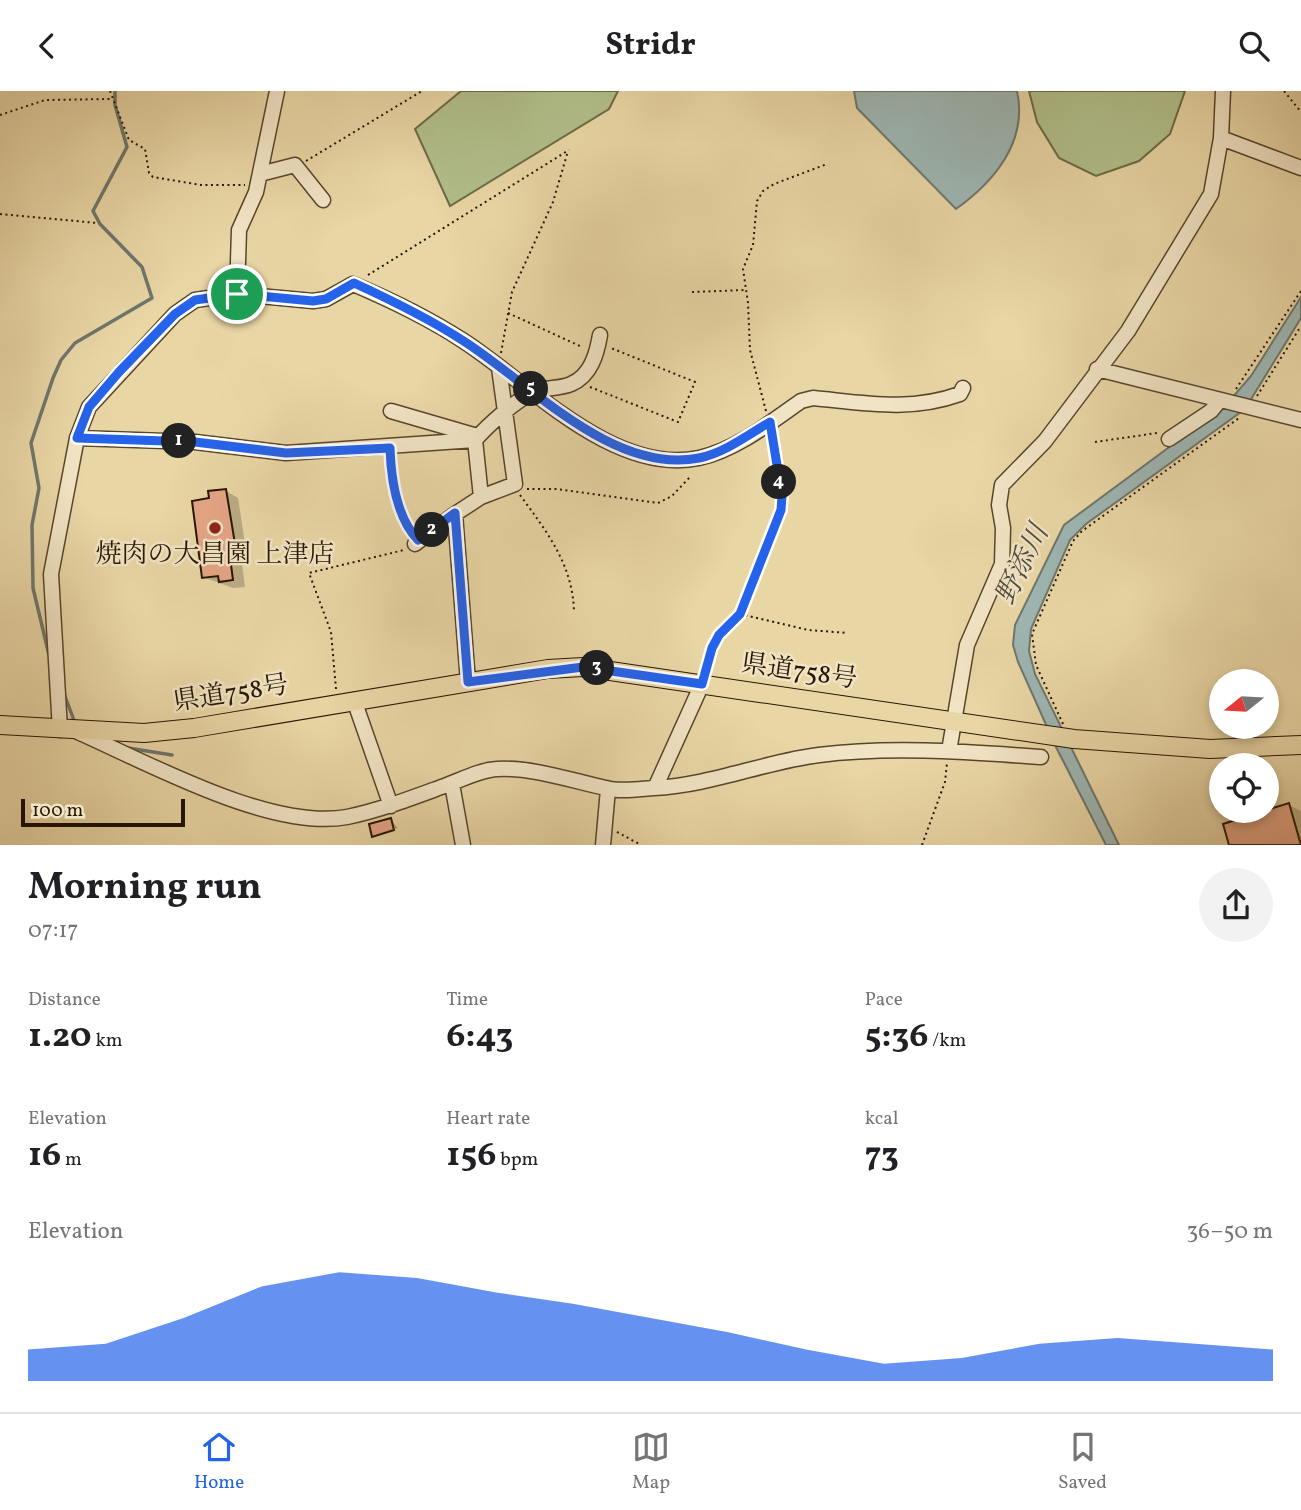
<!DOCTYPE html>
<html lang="en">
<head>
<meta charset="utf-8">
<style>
	body { margin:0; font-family:Vollkorn,"Noto Serif JP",serif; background:#f2f2f2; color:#202124; height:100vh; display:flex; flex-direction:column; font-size:26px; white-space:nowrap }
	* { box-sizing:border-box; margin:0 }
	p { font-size:23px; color:#757577 }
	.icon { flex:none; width:38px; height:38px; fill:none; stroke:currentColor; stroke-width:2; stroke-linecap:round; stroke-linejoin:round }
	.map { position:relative; height:754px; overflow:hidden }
	.drawer { display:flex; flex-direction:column; background:#fff; flex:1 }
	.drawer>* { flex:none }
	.needle { width:46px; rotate:252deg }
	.fabs { position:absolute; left:1209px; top:578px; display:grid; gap:14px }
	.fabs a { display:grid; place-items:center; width:70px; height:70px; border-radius:50%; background:#fff; box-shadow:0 4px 10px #0003; font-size:35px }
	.scale { position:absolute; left:21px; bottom:18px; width:164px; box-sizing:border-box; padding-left:7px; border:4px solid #281502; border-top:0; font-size:19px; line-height:24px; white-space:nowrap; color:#281502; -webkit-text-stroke:5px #f1e4c4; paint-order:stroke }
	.pin { position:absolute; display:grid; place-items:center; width:60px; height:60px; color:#fff; margin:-30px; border:4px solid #fff; border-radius:50%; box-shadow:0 2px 7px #0007 }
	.km { position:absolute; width:35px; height:35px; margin:-18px; border-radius:50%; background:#222; color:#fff; font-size:19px; line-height:35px; text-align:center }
	.round { display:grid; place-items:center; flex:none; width:74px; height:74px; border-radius:37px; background:#f2f2f2 }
	.overview { display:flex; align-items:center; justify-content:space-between; height:119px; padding:0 28px }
	h1 { font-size:38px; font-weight:700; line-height:52px }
	.figures { display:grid; grid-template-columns:repeat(3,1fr); gap:10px; height:119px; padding:7px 28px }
	.figures div { display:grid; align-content:center }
	.figures b { font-size:35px; font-weight:700 }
	.figures small { font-size:19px; font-weight:400 }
	.figures p { font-size:19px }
	.chart { height:196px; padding:14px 28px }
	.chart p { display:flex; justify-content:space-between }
	.chart svg { width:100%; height:126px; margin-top:7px; fill:#2563eb; opacity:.7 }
	header { display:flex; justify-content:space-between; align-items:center; height:91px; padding:0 28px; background:#fff; font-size:32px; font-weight:700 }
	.dock { display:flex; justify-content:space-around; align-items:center; height:98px; border-top:2px solid #e0e0e0; background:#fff; font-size:19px; color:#757577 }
	.dock a { display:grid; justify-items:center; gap:4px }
	.dock .selected { color:#2563eb }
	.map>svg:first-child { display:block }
</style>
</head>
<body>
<header><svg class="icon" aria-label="back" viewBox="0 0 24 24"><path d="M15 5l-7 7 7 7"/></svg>Stridr<svg class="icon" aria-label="search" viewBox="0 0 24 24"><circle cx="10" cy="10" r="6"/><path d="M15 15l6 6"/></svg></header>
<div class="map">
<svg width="1301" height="754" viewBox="0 0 1301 754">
	<rect width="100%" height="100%" fill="#e9d6a5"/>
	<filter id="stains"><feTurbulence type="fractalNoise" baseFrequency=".00286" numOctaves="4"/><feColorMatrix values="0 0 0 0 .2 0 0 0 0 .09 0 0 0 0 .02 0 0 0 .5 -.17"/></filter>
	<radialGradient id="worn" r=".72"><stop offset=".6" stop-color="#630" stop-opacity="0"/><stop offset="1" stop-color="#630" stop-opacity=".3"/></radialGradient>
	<!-- green -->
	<path fill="#b1bf8b" stroke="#6c6a46" stroke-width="2" d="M461,0h157l-9,18 -159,97 -35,-77z
		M1029,0h156l-15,43 -31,27 -43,15 -37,-18 -22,-36z"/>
	<!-- water -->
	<path fill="#9db6b3" stroke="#6e766c" stroke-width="2" d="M854,0h163c11,50 -22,90 -61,118l-99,-101z
		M1301,206v21l-56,91 -159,115 -16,16 -39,89 -2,22 6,23 84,171h-13l-50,-98 -38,-85 -5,-17 2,-20 49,-100 162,-120 25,-29z"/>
	<!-- shadow -->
	<path fill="#0003" d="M226,400l12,7 10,65h-6l3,24 -12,1 -30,-11 8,-77z
		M1289,714l12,6v34h-70l-6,-19z
		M391,729l7,8 -24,7z"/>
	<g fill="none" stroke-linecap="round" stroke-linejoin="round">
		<!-- stream -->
		<path stroke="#6e766c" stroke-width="3.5" d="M49,564l-16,-67 -1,-63 7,-37 -8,-45 22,-65 8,-18 14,-17 77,-45 -10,-31 -42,-43 -7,-13 34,-64 -12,-42v-14
			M63,600l12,32
			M128,657l44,7"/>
	</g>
	<!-- building -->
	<path fill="#e4a584" stroke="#281502" stroke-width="2" d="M226,398l11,67 -7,1 3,23 -14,2 -1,-6 -16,2 -10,-77 17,-3 -1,-7z
		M1289,712l12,42h-72l-6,-21z
		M391,727l3,12 -22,7 -3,-13z"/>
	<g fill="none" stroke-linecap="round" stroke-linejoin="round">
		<defs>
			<path id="minor" d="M1221,47l80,30
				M260,83l35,-9 28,35
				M237,203l2,-64 17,-38 21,-101
				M1097,278l204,51
				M391,320l86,25
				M77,347l118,4 91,11 189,-13 6,57
				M1169,348l42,-28 9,-11
				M475,349c13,-15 41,-40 59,-48 11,-5 26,-3 37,-8 20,-8 26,-31 29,-49
				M415,453l40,-30
				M468,591l-13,-168 26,-17 34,-13 -16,-116
				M354,609l37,106
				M60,639l-9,-156 26,-136 12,-31 86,-93 20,-14 42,-6 76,7 13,-2 27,-15c38,16 75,34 109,56 66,42 151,136 237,118 37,-8 72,-36 102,-57l12,-3c52,5 97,14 147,-4l3,-6
				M78,641c70,31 193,99 269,85 34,-7 67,-20 100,-32 16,-6 33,-15 50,-16 37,-2 75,12 109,19 14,4 33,1 48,0 58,-3 109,-26 165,-33 73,-9 149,-3 222,2
				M949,660l18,-106 35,-81 1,-36 -4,-23 3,-20 43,-44 83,-110 83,-137 10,-56 2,-47
				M452,693l11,61
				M655,697l47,-104
				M603,754l5,-56"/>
			<path id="major" d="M0,634l144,8 50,-5 354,-59 35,-2 491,72 136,10 91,-4"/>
		</defs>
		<!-- minor casing -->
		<use href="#minor" stroke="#58452b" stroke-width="17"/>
		<!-- major casing -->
		<use href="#major" stroke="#281502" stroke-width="20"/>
		<!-- path -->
		<path stroke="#281502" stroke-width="2" stroke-dasharray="2 3.5" stroke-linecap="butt" d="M110,0l19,49 16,9 4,24 4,4 48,8h44
			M1284,0l17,21
			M0,24l45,-15 66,-1
			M306,70l116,-70
			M0,123l97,9
			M368,184l201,-125
			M692,201l54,-2
			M508,222l74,34
			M501,262l11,-61 41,-90 15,-51
			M590,296l88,35 17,-40 -84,-34
			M1236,298l65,-98
			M1257,305l44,-70
			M766,320l-16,-61 -2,-47 -5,-34 10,-24 4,-44 6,-10 11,-7 53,-20
			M1095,351l62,-9
			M391,369l11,54 9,17
			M527,398h30l101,14 14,-7 18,-19
			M520,404c27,37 53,70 54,117
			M740,523l68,16 40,3
			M706,578l13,-34 21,-21 41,-104 -7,-74
			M336,598l-5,-57 -22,-59 95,-23
			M1063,633l-27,-59 -4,-31 41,-93 9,-10 157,-113
			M617,741l24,13
			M922,754l23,-63 2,-19"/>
		<!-- minor -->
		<use href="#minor" stroke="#f1e4c4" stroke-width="14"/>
		<!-- major -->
		<use href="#major" stroke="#e9d6a5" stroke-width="18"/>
	</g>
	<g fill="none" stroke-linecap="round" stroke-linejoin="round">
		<defs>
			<path id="route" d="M354,192c37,17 74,35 108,57 67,42 150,135 237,118 25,-5 49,-23 71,-36l12,74 -1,14 -41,104 -21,21 -7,13 -10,36 -119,-17 -115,15 -13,-169 -37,27c-22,-23 -27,-62 -28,-92l-104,5 -91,-11 -118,-4 12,-31 30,-35 56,-58 20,-14 42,-6 76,7 13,-2z"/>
		</defs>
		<!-- route casing -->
		<use href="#route" stroke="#fff" stroke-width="14"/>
		<!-- route -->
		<use href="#route" stroke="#2563eb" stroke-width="9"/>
	</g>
	<!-- markers -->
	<circle fill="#8f2418" stroke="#f1e4c4" stroke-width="2.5" cx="215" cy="437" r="7"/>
	<g text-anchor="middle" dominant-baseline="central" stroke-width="5" stroke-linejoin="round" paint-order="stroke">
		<!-- poi labels -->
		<g font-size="26" fill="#281502" stroke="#f1e4c4">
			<text x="215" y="464">焼肉の大昌園 上津店</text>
		</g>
		<!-- street labels -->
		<g font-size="26" fill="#281502" stroke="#f1e4c4">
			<text transform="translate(799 581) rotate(8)">県道758号</text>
			<text transform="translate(231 603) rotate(-9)">県道758号</text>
		</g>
		<!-- water labels -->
		<g font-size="28" font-style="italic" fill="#514d40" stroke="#f1e4c4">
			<text transform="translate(1023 474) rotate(-64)">野添川</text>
		</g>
	</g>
	<rect width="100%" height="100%" filter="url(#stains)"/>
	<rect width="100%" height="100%" fill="url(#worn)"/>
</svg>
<div class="fabs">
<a><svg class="needle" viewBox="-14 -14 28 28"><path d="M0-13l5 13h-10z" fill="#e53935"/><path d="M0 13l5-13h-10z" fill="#757577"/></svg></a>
<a><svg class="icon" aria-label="locate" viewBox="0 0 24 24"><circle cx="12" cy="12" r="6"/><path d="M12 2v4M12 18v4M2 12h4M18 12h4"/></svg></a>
</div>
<div class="scale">100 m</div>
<div class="pin" style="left:237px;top:203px;background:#1e9e55"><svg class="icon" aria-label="arrive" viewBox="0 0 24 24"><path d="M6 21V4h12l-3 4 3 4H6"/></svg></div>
<b class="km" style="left:179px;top:350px">1</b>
<b class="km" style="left:432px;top:439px">2</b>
<b class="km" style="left:597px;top:577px">3</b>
<b class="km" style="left:779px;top:391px">4</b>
<b class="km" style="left:531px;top:298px">5</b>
</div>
<section class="drawer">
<div class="overview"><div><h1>Morning run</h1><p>07:17</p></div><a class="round"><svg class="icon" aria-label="share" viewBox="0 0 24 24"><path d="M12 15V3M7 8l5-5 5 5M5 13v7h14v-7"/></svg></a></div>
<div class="figures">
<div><p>Distance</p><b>1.20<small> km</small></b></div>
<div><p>Time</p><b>6:43</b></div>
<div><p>Pace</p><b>5:36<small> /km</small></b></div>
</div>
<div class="figures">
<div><p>Elevation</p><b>16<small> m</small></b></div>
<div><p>Heart rate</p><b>156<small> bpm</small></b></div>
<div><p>kcal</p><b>73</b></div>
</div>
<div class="chart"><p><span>Elevation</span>36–50 m</p>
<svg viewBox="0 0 160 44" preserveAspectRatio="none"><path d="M0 44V33L10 31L20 22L30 11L40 6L50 8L60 13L70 17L80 22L90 27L100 33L110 38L120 36L130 31L140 29L150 31L160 33V44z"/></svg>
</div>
</section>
<nav class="dock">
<a class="selected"><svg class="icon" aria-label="home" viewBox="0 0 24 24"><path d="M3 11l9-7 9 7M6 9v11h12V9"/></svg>Home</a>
<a><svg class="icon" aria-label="map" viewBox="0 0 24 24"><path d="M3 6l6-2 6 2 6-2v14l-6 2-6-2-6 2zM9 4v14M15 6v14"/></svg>Map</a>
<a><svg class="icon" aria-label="saved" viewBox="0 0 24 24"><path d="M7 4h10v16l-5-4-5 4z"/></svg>Saved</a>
</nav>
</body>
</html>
